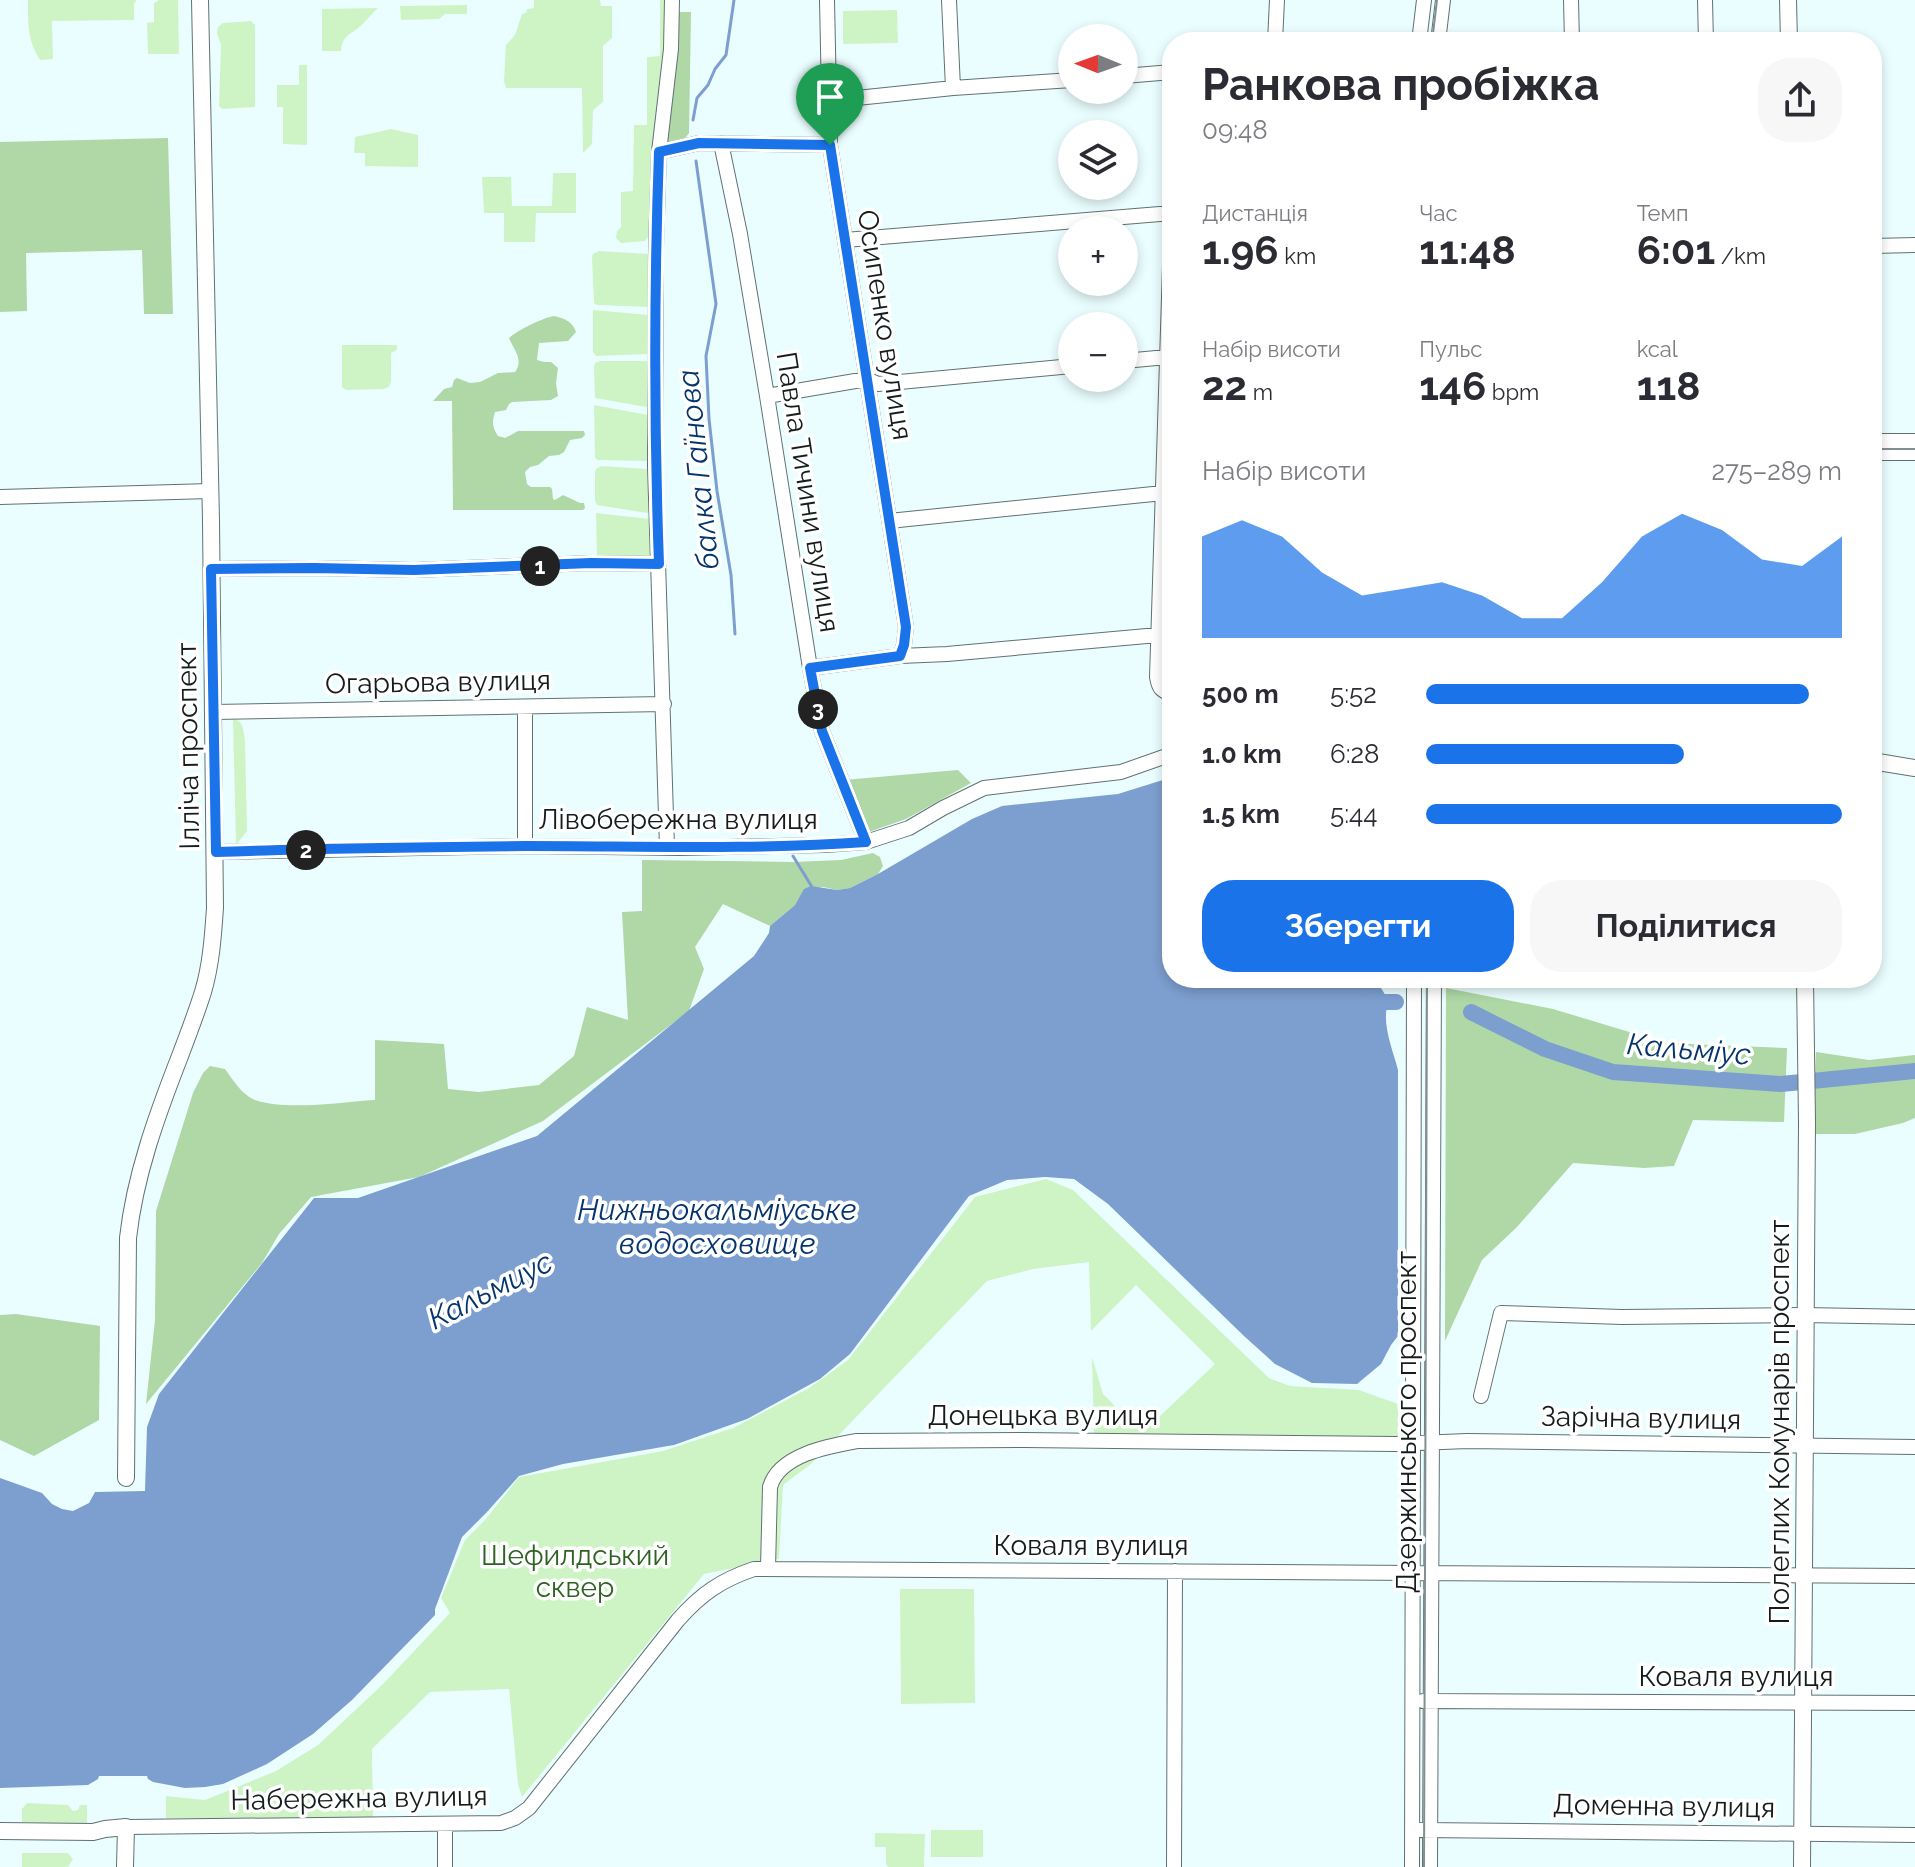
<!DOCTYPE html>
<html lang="uk">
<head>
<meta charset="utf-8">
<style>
	body { margin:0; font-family:Raleway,sans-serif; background:#f7f7f7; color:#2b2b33; height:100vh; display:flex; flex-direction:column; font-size:30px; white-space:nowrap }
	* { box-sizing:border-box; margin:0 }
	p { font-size:26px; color:#7c7c81 }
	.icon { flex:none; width:44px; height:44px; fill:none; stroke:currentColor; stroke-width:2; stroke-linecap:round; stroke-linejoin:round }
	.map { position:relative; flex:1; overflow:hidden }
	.details { position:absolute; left:1162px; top:32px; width:720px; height:956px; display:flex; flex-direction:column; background:#fff; border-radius:32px; box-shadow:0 4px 12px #0003 }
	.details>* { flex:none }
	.needle { width:52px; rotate:271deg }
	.tools { position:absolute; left:1058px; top:24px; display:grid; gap:16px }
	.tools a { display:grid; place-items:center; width:80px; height:80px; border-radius:50%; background:#fff; box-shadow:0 4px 12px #0003; font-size:40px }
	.pin { position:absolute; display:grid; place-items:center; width:68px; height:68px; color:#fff; margin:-82px -34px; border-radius:50% 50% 50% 0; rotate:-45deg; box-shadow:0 0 8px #0007 }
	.pin .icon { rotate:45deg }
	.km { position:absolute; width:40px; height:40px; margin:-20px; border-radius:50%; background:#222; color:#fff; font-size:22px; line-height:40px; text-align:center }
	.round { display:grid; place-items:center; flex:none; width:84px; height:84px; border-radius:32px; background:#f7f7f7 }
	.summary { display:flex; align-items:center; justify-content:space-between; height:136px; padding:0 40px }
	h1 { font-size:44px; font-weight:700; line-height:60px }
	.figures { display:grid; grid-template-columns:repeat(3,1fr); gap:12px; height:136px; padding:8px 40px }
	.figures div { display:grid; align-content:center }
	.figures b { font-size:40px; font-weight:700 }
	.figures small { font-size:22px; font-weight:400 }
	.figures p { font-size:22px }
	.chart { height:224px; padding:16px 40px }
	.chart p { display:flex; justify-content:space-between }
	.chart svg { width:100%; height:144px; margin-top:8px; fill:#1a73e8; opacity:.7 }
	.cta { display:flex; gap:16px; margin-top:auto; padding:16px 40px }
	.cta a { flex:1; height:92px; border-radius:32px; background:#1a73e8; color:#fff; font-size:32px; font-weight:700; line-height:92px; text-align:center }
	.cta a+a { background:#f7f7f7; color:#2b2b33 }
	ul { padding:0 40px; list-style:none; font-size:26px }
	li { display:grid; grid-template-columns:128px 96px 1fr; align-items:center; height:60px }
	li i { height:20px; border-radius:10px; background:#1a73e8 }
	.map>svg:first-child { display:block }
</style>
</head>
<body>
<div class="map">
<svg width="1915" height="1867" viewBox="0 0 1915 1867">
	<rect width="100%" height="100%" fill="#ebfeff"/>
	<!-- green -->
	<path fill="#cef4c5" d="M28,0h107l2,1 -3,2v17l-82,1 1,38 -13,1c-13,-21 -12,-36 -12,-60z
		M159,0h19l1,54h-31l-1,-31 7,-1v-19z
		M534,0h66l1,6h11v32l-9,8v56l-10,8 -1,34 -9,9 -1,-65h-76l-2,-7 2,-36 9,-10 7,-21 4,-1 1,-4 7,-1z
		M660,0h6v42l-16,193 -5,6 -24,2 -5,-5 1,-7 4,-4v-35l12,-1 1,-66h13v-68l13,-1z
		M467,5v9h-22l-6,5 -38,1 -1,-14z
		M378,8c-7,6 -13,15 -21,21 -10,7 -15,9 -16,22h-19v-42z
		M897,10l1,33 -55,1v-33z
		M251,21l4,4v82l-33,2 -3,-3 2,-61 -4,-12 1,-6 5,-4z
		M299,65h8v80l-24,-1v-37h-6v-22h22z
		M391,129l27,6v32l-53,-1v-13h-11l1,-16z
		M553,173h23v40h-40l-1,29h-31v-29h-20l-2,-36h29l1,29h40z
		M599,251l50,3 1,2 -1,51 -52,-2 -3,-2 -2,-46 1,-3z
		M593,310l56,5v39l-53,2 -3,-4z
		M342,345h55v5l-6,3v28l-2,6 -6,2 -37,1 -4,-3z
		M600,361h49v45l-3,1 -51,-9 -1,-31 1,-4z
		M594,405l54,10v46l-50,-1 -3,-2z
		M601,466l47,3 2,43 -3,1 -50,-8 -2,-4v-29l1,-3z
		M596,513l54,6 2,40h-55z
		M233,719c11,2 10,11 12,21l2,91 -11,14z
		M1046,1179l27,11 196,188 21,8 69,4 39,14v35l-304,-1 -2,-81 11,37 39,39 73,-69 -79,-79 -45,46 -2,-69 -56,7 -46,12 -176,183 -28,21 -4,74 -75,15 -182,223 -4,-13 -9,-95 -79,3 -58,57 1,70 -207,-1v-22l39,4 71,-29 42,-26 64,-60 68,-72 -9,-15 24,-58 20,-20 34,-43 144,-26 70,-23 76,-40 39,-28 127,-163z
		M900,1589h74l1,114 -74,1z
		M27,1803l41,2 5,6 5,-1 2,-5h7v20l-65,-3v-13z
		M931,1830h52v27h-52z
		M875,1833l50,1 -1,33h-36l-2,-3v-17h-11z
		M22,1853h46l5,6 -5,8h-46z"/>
	<!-- forest -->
	<path fill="#afd8a6" d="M677,12h14l-2,121 -6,8 -16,4z
		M168,138l5,176h-29l-2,-64 -116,3 1,58 -27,1v-170z
		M554,316c10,2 19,6 22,16l-8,9 -29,2 -2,17 7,2h7l7,6 -2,15 2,13 -7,4 -39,2 -3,2 -3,6 -11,2c-3,10 -3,15 3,24l7,2 13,-7h66l1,4 -3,3 -12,2 -6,12 -5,3 -10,1 -11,9 -8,2 -5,5 2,12 4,3h19l2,2 1,10 2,1 8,-5 17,8h4l1,5 -2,2h-130l-1,-109h-19l11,-12 8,-2 2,-7 3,-2 13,5 10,-1 18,-9 17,-1c9,-12 -1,-22 -6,-34 9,-8 33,-20 45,-22z
		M958,770l13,13 -65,36 -40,14 -22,-53z
		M873,853l7,4 3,9 -5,8 -28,14 -13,2 -14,-3 -18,2 -10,16 -25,21 -47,-22 -28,43 9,22 -15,42 -146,110 -124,56 -108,20 -32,37 -17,29 -116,141 9,-84 1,-109 37,-118 10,-20 7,-7 15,3c8,11 17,26 30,31 33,11 86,2 120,0v-60l69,4 4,45 31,3 60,-7 35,-29 13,-49 41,13 -6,-108 20,-1v-51l152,2 47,-2z
		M1446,988l107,21 113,34 121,5 -3,74 -91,-2 -19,46 -30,2 -71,-5 -56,64 -35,33 -37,81z
		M1816,1052l53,8 46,-5v63l-12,5 -48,11h-42z
		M16,1314l84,12 -1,94 -65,36 -34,-16v-125z"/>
	<!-- water -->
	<path fill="#7d9fcf" d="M1172,776v202h208l1,10 8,13c-9,20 4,49 9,69v266l-7,9 -10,19 -24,20 -45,-1 -37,-19 -31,-28 -136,-132 -34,-25 -29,-2 -38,3 -38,16 -119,158 -30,25 -73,40 -73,26 -111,19 -44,12 -32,36 -25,25 -27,72v6l-83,85 -39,34 -46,30 -44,20 -18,3 -20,1 -32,-6 -5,-3 -1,-3h-48l-1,3 -10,6 -88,3v-310l42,15 10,11 10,5 11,2 16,-8 6,-11 50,-1 2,-64 12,-33 155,-196h44l179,-62 217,-180 15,-23 1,-7 25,-21 9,-16 7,-3 26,4 13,-2 28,-14 94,-55 30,-13 116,-12 48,-15z"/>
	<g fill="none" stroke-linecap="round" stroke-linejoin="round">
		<!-- stream -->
		<path stroke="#7d9fcf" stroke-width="3" d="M693,120l4,-22 11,-13 7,-16 11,-14 8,-55
			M696,161l20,143 -10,52 3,63 8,72 14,84 4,59
			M793,856l19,31"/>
		<!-- river -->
		<path stroke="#7d9fcf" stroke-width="16" d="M1367,1002h29
			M1471,1012l74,37 68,23 168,12 134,-13"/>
		<defs>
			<path id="minor" d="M827,0l3,145 76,482 -2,18 -4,11
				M949,0l4,88
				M1571,0l1,42
				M1705,0l1,42
				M1275,42l2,-42
				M1419,42l5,-42
				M1438,42l5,-42
				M1124,76l48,-4
				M828,101l125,-13 119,-8
				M721,143l19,91 27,162 43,272 12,63 44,111
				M659,152l40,-9 131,2
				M1172,203l-15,474c2,12 4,13 15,18
				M845,240l327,-27
				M1872,246l43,-1
				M1124,361l43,-4
				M767,396l100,-17 11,5 194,-18
				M1872,441h43
				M1872,453h43
				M0,497l210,-6
				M889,521l274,-28
				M211,569l103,-1 100,2 177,-7 68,1
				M810,668l90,-12 47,-2 211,-19
				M214,712l450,-8
				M525,846v-139
				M667,848l-12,-382 1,-218 3,-96 12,-103 1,-49
				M216,852l309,-6 154,2 146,-3 41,-3 43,-14 34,-20 41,-20 137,-16 51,-18
				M1481,1396l20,-83 121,4 182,-2 111,2
				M768,1568l2,-81c9,-32 58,-41 87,-46l167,-1 370,4 73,-3 448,6
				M1423,1701l492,2
				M126,1827l375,-4 14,-5 14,-10 149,-188c23,-26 43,-40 76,-51l1161,7
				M1420,1830l495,5
				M445,1867v-43
				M1174,1867l1,-296
				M1412,1867l2,-889
				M1430,1867l4,-889"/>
			<path id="major" d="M1788,0l1,42
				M1872,761l43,7
				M126,1478l2,-240c7,-63 29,-123 52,-182 8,-21 16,-42 23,-64 8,-27 10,-55 12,-84l-4,-387 -11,-521
				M0,1831l93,1 12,-3 21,-2 -1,40
				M1802,1867l5,-745 -2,-144"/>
		</defs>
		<!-- minor casing -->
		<use href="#minor" stroke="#617172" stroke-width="16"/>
		<!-- major casing -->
		<use href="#major" stroke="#617172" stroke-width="18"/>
		<!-- minor -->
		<use href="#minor" stroke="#fff" stroke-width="14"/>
		<!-- major -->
		<use href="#major" stroke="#fff" stroke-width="16"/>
		<!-- tram -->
		<path stroke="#828f90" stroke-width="2" d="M1432,42l5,-42
			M1872,449h43
			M1424,1867l3,-889"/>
	</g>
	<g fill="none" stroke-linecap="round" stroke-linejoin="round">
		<defs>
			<path id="route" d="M699,143l131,2 76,482 -2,18 -4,11 -90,12 12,63 44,111c-113,8 -227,4 -340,4 -103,1 -207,2 -310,6l-5,-283 103,-1 100,2 177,-7 68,1c-5,-138 -5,-275 0,-412z"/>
		</defs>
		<!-- route casing -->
		<use href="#route" stroke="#fff" stroke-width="16"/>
		<!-- route -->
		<use href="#route" stroke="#1a73e8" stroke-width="10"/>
	</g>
	<g text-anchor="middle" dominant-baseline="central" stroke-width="7" stroke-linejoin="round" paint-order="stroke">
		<!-- street labels -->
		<g font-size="28" fill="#151c1c" stroke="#fff">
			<text transform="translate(885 325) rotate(81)">Осипенко вулиця</text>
			<text transform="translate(808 492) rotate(81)">Павла Тичини вулиця</text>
			<text transform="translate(438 682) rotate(-1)">Огарьова вулиця</text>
			<text transform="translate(188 746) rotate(-91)">Ілліча проспект</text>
			<text x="678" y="819">Лівобережна вулиця</text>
			<text x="1043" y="1415">Донецька вулиця</text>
			<text transform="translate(1641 1418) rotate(1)">Зарічна вулиця</text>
			<text transform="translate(1406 1422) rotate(-90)">Дзержинського проспект</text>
			<text transform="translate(1779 1422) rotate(-90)">Полеглих Комунарів проспект</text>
			<text x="1091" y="1545">Коваля вулиця</text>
			<text x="1736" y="1676">Коваля вулиця</text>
			<text transform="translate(359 1798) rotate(-1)">Набережна вулиця</text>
			<text transform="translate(1664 1806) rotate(1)">Доменна вулиця</text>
		</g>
		<!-- park labels -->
		<g font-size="28" fill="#2e6222" stroke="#fff">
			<text x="575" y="1555">Шефилдський<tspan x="575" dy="32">сквер</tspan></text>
		</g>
		<!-- water labels -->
		<g font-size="30" font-style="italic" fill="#05346d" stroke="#fff">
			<text transform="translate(698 470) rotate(-96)">балка Гаїнова</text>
			<text transform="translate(1689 1049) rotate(5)">Кальміус</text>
			<text x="717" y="1209">Нижньокальміуське<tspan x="717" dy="34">водосховище</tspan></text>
			<text transform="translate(490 1290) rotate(-27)">Кальмиус</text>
		</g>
	</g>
</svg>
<div class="tools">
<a><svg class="needle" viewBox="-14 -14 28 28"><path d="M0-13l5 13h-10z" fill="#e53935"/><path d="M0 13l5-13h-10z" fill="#7c7c81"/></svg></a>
<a><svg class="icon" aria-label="layers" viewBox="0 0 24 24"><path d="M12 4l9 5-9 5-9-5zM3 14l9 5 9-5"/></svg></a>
<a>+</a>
<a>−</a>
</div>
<div class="pin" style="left:830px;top:145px;background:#1e9e55"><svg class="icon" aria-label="arrive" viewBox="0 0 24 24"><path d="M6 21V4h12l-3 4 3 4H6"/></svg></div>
<b class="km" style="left:540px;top:566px">1</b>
<b class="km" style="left:306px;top:850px">2</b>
<b class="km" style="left:818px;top:709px">3</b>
<section class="details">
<div class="summary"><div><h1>Ранкова пробіжка</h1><p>09:48</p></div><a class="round"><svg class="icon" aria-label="share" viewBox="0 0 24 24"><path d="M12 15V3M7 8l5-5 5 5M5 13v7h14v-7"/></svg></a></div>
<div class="figures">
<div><p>Дистанція</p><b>1.96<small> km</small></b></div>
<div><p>Час</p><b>11:48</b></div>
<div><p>Темп</p><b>6:01<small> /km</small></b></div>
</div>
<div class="figures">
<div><p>Набір висоти</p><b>22<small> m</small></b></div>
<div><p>Пульс</p><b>146<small> bpm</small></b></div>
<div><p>kcal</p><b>118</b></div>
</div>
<div class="chart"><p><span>Набір висоти</span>275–289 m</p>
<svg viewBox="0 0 160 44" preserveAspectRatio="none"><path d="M0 44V13L10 8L20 13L30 24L40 31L50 29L60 27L70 31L80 38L90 38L100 27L110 13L120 6L130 11L140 20L150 22L160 13V44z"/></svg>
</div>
<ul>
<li><b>500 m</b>5:52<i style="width:92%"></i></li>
<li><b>1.0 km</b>6:28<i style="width:62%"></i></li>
<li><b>1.5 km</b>5:44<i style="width:100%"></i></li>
</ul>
<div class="cta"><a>Зберегти</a><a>Поділитися</a></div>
</section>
</div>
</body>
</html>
